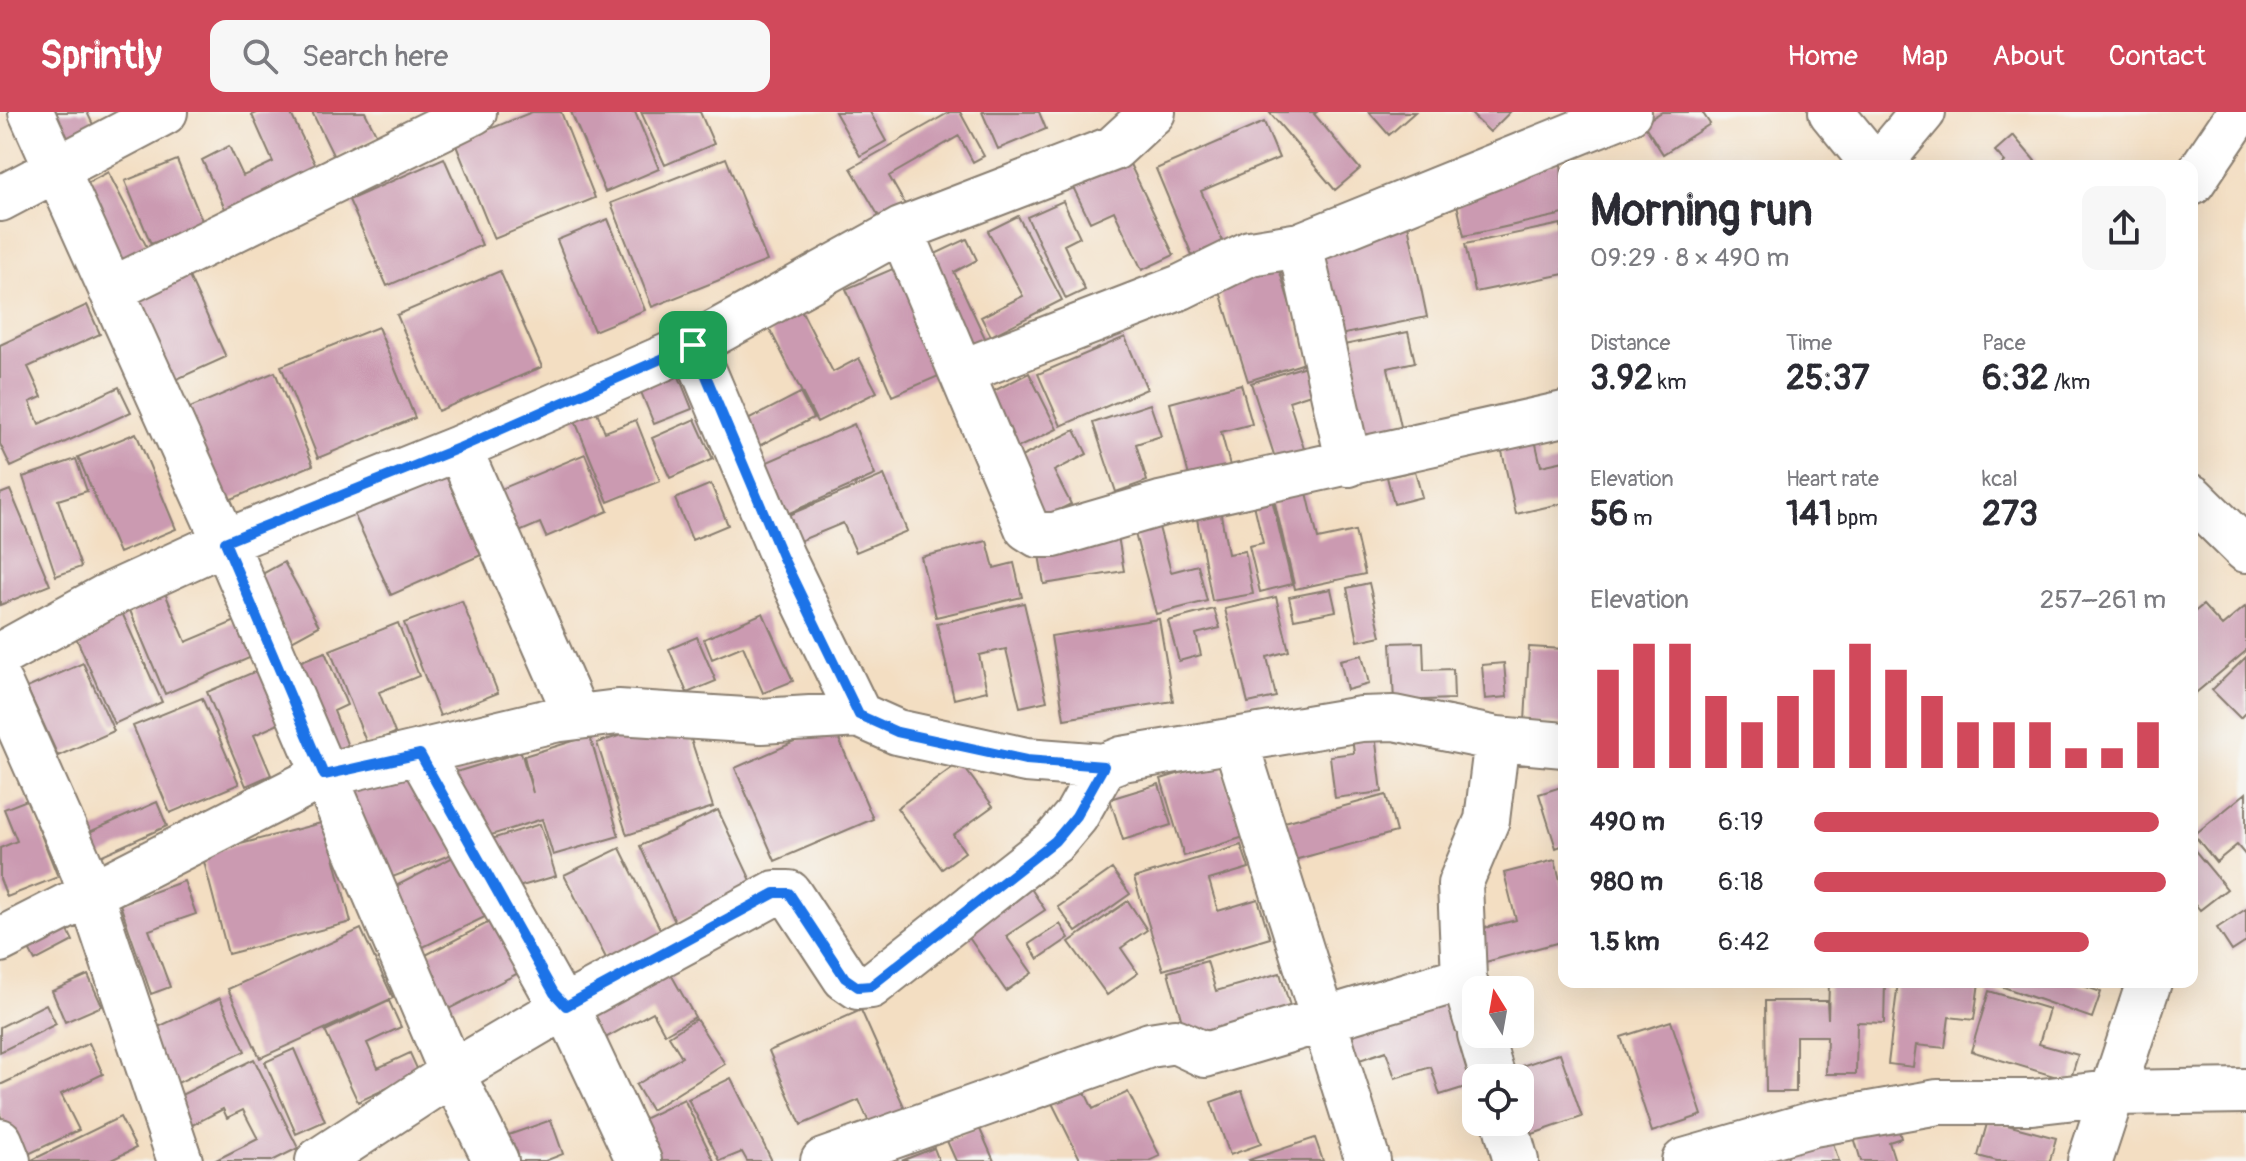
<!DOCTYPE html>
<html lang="en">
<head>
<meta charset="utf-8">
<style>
	body { margin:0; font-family:Pangolin,sans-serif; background:#f7f7f7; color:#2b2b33; height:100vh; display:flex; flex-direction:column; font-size:30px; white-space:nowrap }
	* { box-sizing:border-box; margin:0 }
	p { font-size:26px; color:#7c7c81 }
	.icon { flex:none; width:44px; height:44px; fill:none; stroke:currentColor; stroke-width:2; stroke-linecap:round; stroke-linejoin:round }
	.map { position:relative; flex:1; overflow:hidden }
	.panel { position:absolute; left:1558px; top:48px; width:640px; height:828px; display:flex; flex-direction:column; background:#fff; border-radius:16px; box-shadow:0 8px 32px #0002 }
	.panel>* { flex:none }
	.needle { width:52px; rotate:349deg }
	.buttons { position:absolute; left:1462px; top:864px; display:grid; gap:16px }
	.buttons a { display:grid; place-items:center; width:72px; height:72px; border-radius:16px; background:#fff; box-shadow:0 8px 32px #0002; font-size:40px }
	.pin { position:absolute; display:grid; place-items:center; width:68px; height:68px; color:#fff; margin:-34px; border-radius:16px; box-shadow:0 4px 12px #0006 }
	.round { display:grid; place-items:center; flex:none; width:84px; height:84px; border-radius:16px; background:#f7f7f7 }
	.overview { display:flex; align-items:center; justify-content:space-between; height:136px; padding:0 32px }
	h1 { font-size:44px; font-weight:800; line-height:60px }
	.metrics { display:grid; grid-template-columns:repeat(3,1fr); gap:12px; height:136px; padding:8px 32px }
	.metrics div { display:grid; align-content:center }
	.metrics b { font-size:34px; font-weight:800 }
	.metrics small { font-size:22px; font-weight:400 }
	.metrics p { font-size:22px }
	.chart { height:224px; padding:16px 32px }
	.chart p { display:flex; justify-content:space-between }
	.chart svg { width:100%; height:144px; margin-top:8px; stroke:#d1495b; stroke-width:6 }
	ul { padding:0 32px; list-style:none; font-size:26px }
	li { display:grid; grid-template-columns:128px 96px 1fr; align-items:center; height:60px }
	li i { height:20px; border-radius:10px; background:#d1495b }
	header { display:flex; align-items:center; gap:48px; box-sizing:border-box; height:112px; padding:0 40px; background:#d1495b; color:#fff }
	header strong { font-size:38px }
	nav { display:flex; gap:44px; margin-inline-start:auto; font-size:28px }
	.search { width:560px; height:72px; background:#f7f7f7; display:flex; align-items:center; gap:20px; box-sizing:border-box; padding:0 28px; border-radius:16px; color:#7c7c81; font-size:30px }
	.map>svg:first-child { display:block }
</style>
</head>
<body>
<header>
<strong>Sprintly</strong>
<div class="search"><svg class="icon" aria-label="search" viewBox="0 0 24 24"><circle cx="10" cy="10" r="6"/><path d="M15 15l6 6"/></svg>Search here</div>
<nav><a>Home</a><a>Map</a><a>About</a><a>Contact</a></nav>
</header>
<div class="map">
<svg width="2246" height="1049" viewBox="0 0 2246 1049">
	<rect width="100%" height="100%" fill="#f6f6f2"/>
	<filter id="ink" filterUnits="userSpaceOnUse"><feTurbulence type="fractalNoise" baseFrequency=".0125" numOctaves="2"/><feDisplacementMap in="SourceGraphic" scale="16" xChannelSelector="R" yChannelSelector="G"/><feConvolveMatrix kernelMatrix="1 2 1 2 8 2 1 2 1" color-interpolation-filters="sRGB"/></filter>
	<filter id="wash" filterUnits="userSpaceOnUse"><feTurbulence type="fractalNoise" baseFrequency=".006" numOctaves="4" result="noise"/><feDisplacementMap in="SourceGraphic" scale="32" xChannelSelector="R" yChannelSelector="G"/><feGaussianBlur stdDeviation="1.8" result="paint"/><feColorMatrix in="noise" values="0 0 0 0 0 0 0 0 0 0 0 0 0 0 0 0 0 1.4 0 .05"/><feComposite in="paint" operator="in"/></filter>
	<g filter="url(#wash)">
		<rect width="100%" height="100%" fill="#f3dec2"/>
		<g id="blocks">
			<!-- building -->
			<path fill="#cb9ab1" d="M45,0h42l8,17 -36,16z
				M259,0h31l30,62 -91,43 -27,-57 27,-14 14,30 30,-14 -21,-47z
				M312,0h53l12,24 -43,21z
				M532,0h29l34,86 -101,41 -39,-96z
				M571,0h64l24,57 -54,23z
				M641,0h59l14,32 -49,21z
				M835,0h35l16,29 -26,15z
				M950,0h10l24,44 -11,6 -14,-26 -70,40 21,37 -25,14 -34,-59z
				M982,0h57l7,17 -48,20z
				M1269,0h48l-3,2 46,55 -25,21z
				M1369,0h46l-26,23z
				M1469,0h41l-20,20z
				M1662,0h40l8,12 -47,30 -20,-31z
				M1264,10l15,36 -78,33 22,51 -31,13 -36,-86z
				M2013,23l22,26 -6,5h-29l5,-4 -10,-11z
				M444,46l38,87 -95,41 -38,-86z
				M726,46l41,103 -115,46 -41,-104z
				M1127,46l47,97 -32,15 -28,-59 -24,11 -18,-37z
				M177,48l26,63 -52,21 -26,-63z
				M1561,50l3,52 -100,22 -11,-50z
				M108,60l41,79 -25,13 -42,-78z
				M1063,89l17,36 -16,8 21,45 -19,9 -39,-82z
				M1018,104l44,84 -71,36 -10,-19 42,-21 -35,-65z
				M608,107l37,91 -51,21 -37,-91z
				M1561,112l3,50 -89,18 -10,-48z
				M1408,113l19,92 -97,20 -19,-92z
				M967,127l10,21 -23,12 32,68 -25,12 -43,-90z
				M1277,151l31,99 -60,19 -31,-99z
				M902,153l46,107 -56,24 -46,-107z
				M185,156l41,89 -60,27 -40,-89z
				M500,159l42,96 -104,44 -41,-96z
				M798,192l35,68 26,-14 18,34 -60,30 -52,-102z
				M87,193l13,29 -72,33 14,30 -12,5 9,22 80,-37 12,25 -120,55 -11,-23v-99z
				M378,215l37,91 -97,40 -37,-92z
				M1408,220l7,30 -27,6 16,72 -43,9 -22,-103z
				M1125,225l22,52 -86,37 -23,-52z
				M673,250l19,47 -38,15 -19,-47z
				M1312,252l8,27 -31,10 16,51 -29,9 -25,-78z
				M275,260l38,93 -96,40 -39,-92z
				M1029,261l28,56 -48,23 -27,-55z
				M1241,272l11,40 -31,8 10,37 -41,11 -20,-77z
				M800,281l13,25 -62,32 -13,-25z
				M591,285l14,35 31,-12 24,61 -52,21 -39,-96z
				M1150,292l11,32 -25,8 11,37 -31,11 -23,-69z
				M695,307l18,40 -43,19 -18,-40z
				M854,312l21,51 -97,43 -22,-51z
				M1075,318l12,24 -33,17 17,33 -31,15 -29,-57z
				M1533,319l8,35 23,-5v42l-48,11 -17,-76z
				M136,321l40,96 -57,24 -41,-96z
				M585,342l23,57 -62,26 -6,-14 -35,15 -18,-43z
				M76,347l11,32 -29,9 23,67 -25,9 -33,-99z
				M439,348l42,95 -90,40 -43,-94z
				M1415,359l7,26 -28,7 -7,-27z
				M884,363l23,56 -51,21 -13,-29 -58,24 -11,-26z
				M711,372l17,41 -36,15 -17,-41z
				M1305,372l13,55 37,-8 10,43 -70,15 -23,-98z
				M10,378l40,95 -50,20v-111z
				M1271,383l21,89 -32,8 -11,-46 14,-3 -10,-43z
				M1220,397l8,45 17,-3 8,43 -41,7 -16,-88z
				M1156,404l15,56 27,-7 9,36 -51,13 -24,-92z
				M1118,424l6,35 -80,13 -6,-35z
				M987,429l7,27 20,-5 8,34 -86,20 -15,-60z
				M284,450l35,64 -29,16 -35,-64z
				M1369,471l12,53 -23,5 -11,-53z
				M162,474l24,56 52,-22 16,36 -89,38 -39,-93z
				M1331,477l5,22 -42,8 -5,-22z
				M1276,485l13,54 -22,6 9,40 -28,6 -23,-94z
				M462,489l36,92 -58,23 -36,-93z
				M1024,491l23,98 -27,6 -14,-58 -27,6 8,36 -33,8 -17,-75z
				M2203,493l19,21 24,-20v45l-54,45v-82z
				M119,494l43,96 -48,22 -43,-98z
				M1214,497l6,19 -24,6 5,21 -22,6 -11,-40z
				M763,501l30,68 -30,12 -20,-47 -31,13 -8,-20z
				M1159,507l14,82 -109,18 -13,-83z
				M398,511l21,53 -40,16 16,41 -28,11 -37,-94z
				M697,525l19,44 -29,12 -18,-44z
				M1423,530l1,28 29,-1 1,30 -60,2 -3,-58z
				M1529,535l35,2v75l-39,-2z
				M325,540l22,53 -13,6 15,38 -26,10 -37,-92z
				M1362,543l7,29 -22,6 -7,-30z
				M2246,545v55l-6,6 -28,-28z
				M83,551l31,68 -56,25 -31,-68z
				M1504,551l3,34 -22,2 -3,-34z
				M261,557l22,53 -29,13 17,40 -25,11 -39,-94z
				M202,586l37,86 -69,29 -37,-87z
				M683,603l30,92 -86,28 -30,-92z
				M833,613l40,94 -98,42 -40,-93z
				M1374,614l8,66 -47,6 -5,-42 24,-3 -3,-24z
				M590,624l29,100 -66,19 -11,-36 -67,21 -22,-67 68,-21 12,41 -9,-37z
				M1220,649l24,76 -60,19 -23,-77z
				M960,650l33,44 -40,29 12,17 -23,17 -45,-61z
				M410,655l19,50 10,-4 16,40 -78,30 -35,-90z
				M1159,672l12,41 -48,15 -13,-41z
				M1564,674v59l-8,3 -17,-54z
				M2246,681v63l-9,-11 -21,17 -22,-27z
				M1386,683l10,37 -109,30 -10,-38z
				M27,688l31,77 -51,20 -7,-18v-31l17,-7 -13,-32z
				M157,690l10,24 -69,31 -11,-24z
				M718,698l36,77 -79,35 -35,-76z
				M325,710l26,100 -123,32 -26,-100z
				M540,712l16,52 -55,16 -16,-51z
				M1241,733l8,23 -40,12 9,31 40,-12 12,39 -107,32 -29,-92z
				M2192,735l35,42 -27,21 -8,-10z
				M620,736l46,93 -55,27 -47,-93z
				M463,740l30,61 -80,39 -29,-60z
				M1555,748l9,36v45l-86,23 -9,-32 47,-12 -12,-47z
				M1112,757l18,25 -54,38 -18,-25z
				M184,769l12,33 -47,16 21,57 -19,7 -31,-90z
				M1028,772l17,26 -39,26 26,37 -26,18 -43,-62z
				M1128,789l19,29 -26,18 17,25 -31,22 -38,-53z
				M2246,797v33l-14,9 -15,-23z
				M60,802l13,27 -38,20 -14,-27z
				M501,804l27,52 -83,43 -27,-52z
				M1060,812l9,14 -31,21 -9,-15z
				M361,817l32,69 -133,60 -32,-69z
				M1207,849l9,30 64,-18 12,40 -104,30 -20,-71z
				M668,857l27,48 -30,17 -12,-22 -53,29 -14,-25z
				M88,863l14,31 -37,16 -13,-31z
				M1829,870h56l-1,41 -27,-1 -1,52h-30l1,-38h-31v56h-30l-1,-91h62l1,18z
				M1898,870h81l-5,38 -25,-3 -4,31 -29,-3 -3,22 -25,-3z
				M1989,870h83l29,10 -9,26z
				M1989,879l60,18 -10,35 39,11 -8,26 -99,-30z
				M220,886l25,53 -78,37 -26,-53z
				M1448,888l27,84 -35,11 -9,-28 -36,11 -9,-27 -41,14 -9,-29z
				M389,889l12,26 -34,16 11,25 32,-15 9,20 -61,29 -33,-71z
				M46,892l10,20 -56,28v-25z
				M861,898l45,101 -35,16 -12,-27 -58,25 -32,-74z
				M696,907l29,45 -74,46 -15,-25 46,-28 -13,-21z
				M1671,909l31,94 -50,17 -31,-95z
				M89,931l14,31 -42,20 18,36 -59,28 -20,-43v-30z
				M294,937l31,72 -29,13 -31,-72z
				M1560,941l22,64 -64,22 2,-61h-24l-1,-3z
				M254,947l44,89 -26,13h-58l44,-22 -15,-29 -16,8 -4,-9 -44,23 -14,-29z
				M731,966l41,83h-25l-5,-9 -22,9 -32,-62z
				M1079,968l14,29 35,-17 32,64 -11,5h-68l-33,-66z
				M1242,979l19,53 -31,11 -19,-53z
				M684,987l30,62h-58l-19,-39z
				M1894,1002l7,24 -12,4 6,19h-34l-10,-34z
				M120,1005l16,31 -27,13h-79z
				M551,1008l12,34 -18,7h-37l-8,-23z
				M1988,1008l68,18 -6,23h-53l-19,-5z
				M979,1015l15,34h-38l-9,-20z
				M1828,1016l11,33h-50l-6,-19z
				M1315,1026l8,23h-73l-1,-1z
				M934,1036l5,13h-38z"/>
		</g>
	</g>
	<g filter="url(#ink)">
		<use href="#blocks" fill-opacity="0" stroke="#887d6f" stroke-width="2"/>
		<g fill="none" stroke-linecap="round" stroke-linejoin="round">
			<defs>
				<path id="minor" d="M31,0l194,430 227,531 44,88
					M1831,0l44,54
					M1878,54l45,-54
					M2192,71l48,-71
					M0,87l165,-87
					M901,118l126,298 11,7h16l106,-31 404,-90
					M1300,133l49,219
					M111,178l363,-178
					M693,233l89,211 77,159
					M964,259l217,-84 69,-34 50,-8 329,-133
					M459,336l118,269
					M2192,385l54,53
					M0,543l105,-58 120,-55 234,-94 234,-103 208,-115 213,-82 39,-36
					M0,572l82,185 98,292
					M1235,628l133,421
					M420,642l134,239 12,13 73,155
					M0,828l324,-165 230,-55 64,-8 143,9 98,-6 38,17 129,28 78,6
					M1476,908l-12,-42 -4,-94 27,-64 10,-81
					M1480,922l13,44
					M1505,1010l11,39
					M0,1029l8,20
					M318,1049l134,-88 114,-67 209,-113h14l56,85 13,9 13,-1 184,-145 21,-25 28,-50 18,-7 239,-40 33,-1 103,21 67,6
					M823,1049l327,-116 25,-4 30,14 259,-77
					M1684,1049l129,-37 125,-22h94l79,-9 135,-2
					M2090,1049l59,-179"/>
			</defs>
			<!-- minor casing -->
			<use href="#minor" stroke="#887d6f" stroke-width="48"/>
			<!-- minor -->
			<use href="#minor" stroke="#fff" stroke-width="44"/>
		</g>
	</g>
	<g fill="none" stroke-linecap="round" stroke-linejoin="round" filter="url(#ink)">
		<defs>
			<path id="route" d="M693,233l89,211 77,159 38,17 129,28 78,6 -28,50 -21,25 -184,145 -13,1 -13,-9 -56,-85h-14l-209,113 -12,-13 -134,-239 -96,21 -99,-233 234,-94z"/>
		</defs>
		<!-- route casing -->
		<use href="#route" stroke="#fff" stroke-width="16"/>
		<!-- route -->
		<use href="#route" stroke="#1a73e8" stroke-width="10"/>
	</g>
</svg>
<div class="buttons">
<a><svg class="needle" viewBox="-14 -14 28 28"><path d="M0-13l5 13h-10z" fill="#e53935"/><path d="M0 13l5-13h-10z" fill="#7c7c81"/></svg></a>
<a><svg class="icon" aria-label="locate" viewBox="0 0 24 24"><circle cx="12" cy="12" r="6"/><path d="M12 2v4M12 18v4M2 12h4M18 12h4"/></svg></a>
</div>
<div class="pin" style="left:693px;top:233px;background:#1e9e55"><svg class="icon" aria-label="arrive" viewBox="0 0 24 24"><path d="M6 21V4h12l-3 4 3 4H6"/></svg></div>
<section class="panel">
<div class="overview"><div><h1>Morning run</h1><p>09:29 · 8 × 490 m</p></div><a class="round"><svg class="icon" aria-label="share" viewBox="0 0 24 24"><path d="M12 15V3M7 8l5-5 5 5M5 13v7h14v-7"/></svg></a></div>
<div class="metrics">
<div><p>Distance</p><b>3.92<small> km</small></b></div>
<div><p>Time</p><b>25:37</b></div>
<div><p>Pace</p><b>6:32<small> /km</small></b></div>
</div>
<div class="metrics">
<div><p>Elevation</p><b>56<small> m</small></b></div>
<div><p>Heart rate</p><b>141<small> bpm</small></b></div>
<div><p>kcal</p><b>273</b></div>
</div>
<div class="chart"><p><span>Elevation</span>257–261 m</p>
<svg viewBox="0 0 160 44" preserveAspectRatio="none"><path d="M5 44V14M15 44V6M25 44V6M35 44V22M45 44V30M55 44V22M65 44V14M75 44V6M85 44V14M95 44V22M105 44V30M115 44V30M125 44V30M135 44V38M145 44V38M155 44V30"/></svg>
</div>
<ul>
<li><b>490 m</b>6:19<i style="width:98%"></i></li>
<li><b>980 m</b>6:18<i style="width:100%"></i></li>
<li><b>1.5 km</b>6:42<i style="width:78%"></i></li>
</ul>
</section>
</div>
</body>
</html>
